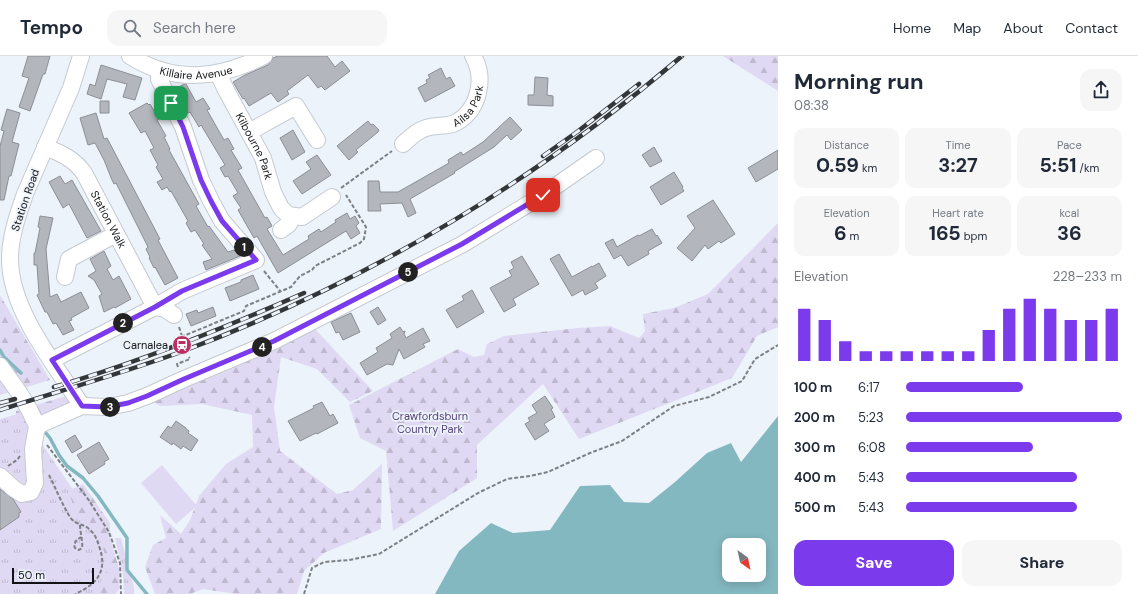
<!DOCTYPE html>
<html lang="en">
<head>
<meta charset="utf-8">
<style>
	body { margin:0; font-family:"DM Sans",sans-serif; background:#f6f6f7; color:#1f2937; height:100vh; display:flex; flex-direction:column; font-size:15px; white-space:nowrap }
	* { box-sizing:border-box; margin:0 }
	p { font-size:13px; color:#747a83 }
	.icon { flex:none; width:22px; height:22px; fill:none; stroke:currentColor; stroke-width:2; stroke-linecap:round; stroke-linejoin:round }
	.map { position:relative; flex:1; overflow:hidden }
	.panel { display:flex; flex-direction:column; background:#fff; width:360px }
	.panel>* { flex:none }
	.needle { width:26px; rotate:147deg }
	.controls { position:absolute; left:722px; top:482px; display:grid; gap:8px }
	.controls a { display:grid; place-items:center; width:44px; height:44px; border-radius:8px; background:#fff; box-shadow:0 2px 10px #0003; font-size:20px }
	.scale { position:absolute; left:12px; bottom:10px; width:82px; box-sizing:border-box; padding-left:4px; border:2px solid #111315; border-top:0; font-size:11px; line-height:14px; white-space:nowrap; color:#111315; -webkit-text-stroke:3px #edf3fa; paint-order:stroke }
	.pin { position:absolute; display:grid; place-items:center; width:34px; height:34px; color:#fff; margin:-17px; border-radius:8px; box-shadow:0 2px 6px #0006 }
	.km { position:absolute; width:20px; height:20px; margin:-10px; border-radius:50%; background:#222; color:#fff; font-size:11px; line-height:20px; text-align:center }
	.round { display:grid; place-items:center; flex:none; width:42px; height:42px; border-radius:12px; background:#f6f6f7 }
	.headline { display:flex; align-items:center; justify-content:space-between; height:68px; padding:0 16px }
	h1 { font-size:22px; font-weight:700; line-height:30px }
	.metrics { display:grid; grid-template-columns:repeat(3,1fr); gap:6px; height:68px; padding:4px 16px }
	.metrics div { display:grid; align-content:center; border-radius:10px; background:#f6f6f7; text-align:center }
	.metrics b { font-size:20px; font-weight:700 }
	.metrics small { font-size:11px; font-weight:400 }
	.metrics p { font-size:11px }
	.chart { height:112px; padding:8px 16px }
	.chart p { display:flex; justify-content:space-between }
	.chart svg { width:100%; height:72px; margin-top:4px; stroke:#7c3aed; stroke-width:6 }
	.action { display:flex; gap:8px; margin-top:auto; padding:8px 16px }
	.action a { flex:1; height:46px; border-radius:12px; background:#7c3aed; color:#fff; font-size:16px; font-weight:700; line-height:46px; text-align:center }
	.action a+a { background:#f6f6f7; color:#1f2937 }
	ul { padding:0 16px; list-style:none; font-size:13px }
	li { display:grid; grid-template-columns:64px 48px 1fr; align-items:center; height:30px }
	li i { height:10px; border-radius:5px; background:#7c3aed }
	header { display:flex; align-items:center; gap:24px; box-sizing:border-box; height:56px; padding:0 20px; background:#fff; border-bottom:1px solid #e0e1e3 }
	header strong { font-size:19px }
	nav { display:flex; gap:22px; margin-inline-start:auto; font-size:14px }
	.search { width:280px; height:36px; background:#f6f6f7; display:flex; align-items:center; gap:10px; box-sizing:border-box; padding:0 14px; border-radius:12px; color:#747a83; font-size:15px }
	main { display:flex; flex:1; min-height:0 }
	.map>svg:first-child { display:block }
</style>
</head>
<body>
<header>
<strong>Tempo</strong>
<div class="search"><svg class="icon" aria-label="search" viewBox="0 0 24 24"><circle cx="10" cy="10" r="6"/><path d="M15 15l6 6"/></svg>Search here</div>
<nav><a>Home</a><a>Map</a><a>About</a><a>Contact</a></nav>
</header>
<main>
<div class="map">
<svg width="778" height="538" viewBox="0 0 778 538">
	<defs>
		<pattern id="grass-tufts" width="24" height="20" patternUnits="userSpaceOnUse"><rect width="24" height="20" fill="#e0d9f3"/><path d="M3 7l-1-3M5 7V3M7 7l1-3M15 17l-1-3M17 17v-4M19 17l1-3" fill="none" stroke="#bfb9cf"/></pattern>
		<pattern id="forest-firs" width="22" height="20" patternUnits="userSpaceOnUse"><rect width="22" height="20" fill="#e0d9f3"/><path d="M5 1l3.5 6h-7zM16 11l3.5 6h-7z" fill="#bfb9cf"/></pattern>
	</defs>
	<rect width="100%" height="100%" fill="#edf3fa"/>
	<!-- grass -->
	<path fill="url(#grass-tufts)" d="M21,357l76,112 17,34 -1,35h-113v-175z
		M115,482h6l13,49v7h-10l-1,-20z"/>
	<!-- forest -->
	<path fill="url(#forest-firs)" d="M723,0h55v35z
		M778,167v104l-21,9 -25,42 -153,61 -36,-55 -66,61v33l-84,53 -7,-80 -26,-13 -11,-33 109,-56 16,8 10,-2 3,-11 17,-8 74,-8 32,-2 29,12 6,-7 -2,-17 31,-6 34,-14z
		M0,239l50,85 -50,15z
		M315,273l58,62 -23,11 -33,-33 -36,-12 -7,50 6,44 57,43 16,-4 29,-26 -1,65 -57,24 -20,18 -7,23h-61l-33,-5 -13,5h-35l-10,-27 8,-22 13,-7 -6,-23 21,19 9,-14 9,-24 27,-32 27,-17 -1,-32 -50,-11 -42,2 -8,-5 145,-69z
		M69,339l5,9 -42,19 -8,9 -9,-7 1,-14z
		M83,428l27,39v16l9,29v21l-3,5h-22l14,-25 -5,-22 -8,-19 -17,-11 -10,-26z"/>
	<!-- garden -->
	<path fill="#e0d9f3" d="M162,409l35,41 -21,18 -35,-41z"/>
	<!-- water -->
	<path fill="#84b8c1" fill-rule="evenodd" d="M778,360v178h-343l24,-43 32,-28 22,10 37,-3 30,-44 30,-1 14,17 25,1 26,-21 32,-29 24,-10 10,19zM729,489h30v30h-30z"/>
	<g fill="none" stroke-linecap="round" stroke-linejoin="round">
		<!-- stream -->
		<path stroke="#84b8c1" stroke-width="3.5" d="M0,294l4,7 17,16
			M45,376l5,6 9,17 8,11 16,12 15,18 29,42v32l20,24"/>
	</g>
	<!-- building -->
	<path fill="#b4b6be" stroke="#8c8e96" d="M28,0h22l-5,18h-2l-13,37 -11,-4 10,-29 -7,-2z
		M278,0h49l8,11 7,-6 8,10 -25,19 -4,-4 -3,2 -10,-13 -21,16 2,3 -11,8 -7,-9 -22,13 -5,-8 -1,1 -10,-17 12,-7 23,-10 5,-7z
		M101,9l41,13 -7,22 -12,-3 4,-13 -20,-5 -6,20 -14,-5 3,-10 5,2z
		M441,12l5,11 4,-2 5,9 -30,16 -7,-14 9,-5 -1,-3 4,-2 -2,-3z
		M535,21l13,1 -1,17 6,1v10l-25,-1v-10h6z
		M184,28h2l10,18 7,-4 7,11 -3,1 17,30 4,-2 6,11 -3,1 11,18 -4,2 27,48 2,-1 5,9 -5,3 16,26 26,-16 -1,-3 11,-7 2,3 15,-10 -1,-2 12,-7 3,6 5,-3 4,7 -3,3 4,7 -9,6 -5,-8 -68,42 -21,-37 -3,2 -16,-28 3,-2 -8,-12 5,-3 -10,-17 -3,1 -5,-9 5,-3 -24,-40 -2,2 -9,-15 -2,1 -6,-10 -7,-14z
		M100,45h9v12h-9z
		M147,47l2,2 1,-1 9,15 -2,1 9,16 -2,1 6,12 -1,1 30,54 -3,2 12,21 1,-1 19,26 6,-2 6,6 -34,14 -3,-8 9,-3 -10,-14 2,-1 -9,-14 -4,2 -5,-9 2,-2 -17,-30 -1,1 -3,-5 -5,3 -5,-8 6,-3 -7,-12 2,-2 -8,-15 4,-2 -9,-17 -4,2 -12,-20z
		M7,53l13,4 -8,29 7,2 -8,32h-2l-5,24h-4v-54l4,-15 -3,-1z
		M96,57l8,26 3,-1 53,101 -2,1 20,38 -13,7 -10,-18 -1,1 -5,-10 1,-1 -4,-8 2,-2 -32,-64 -2,1 -2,-4 -8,-20 -9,-17 -7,2 -8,-27z
		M510,61l12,13 -11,10 -4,-5 -13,12 -40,25 1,1 -45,26 6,14 -8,4 -6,-14 -22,1 1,7h-13v-30h11l1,11h18l51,-29 -1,-3 13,-8 2,3 20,-13z
		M368,65l3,4 2,-1 6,6 -1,2 -22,18 2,2 -9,8 -12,-14z
		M293,74l12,22 -13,8 -12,-22z
		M654,91l8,14 -12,6 -8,-12z
		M778,94v19l-22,13 -8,-14z
		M317,99l14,20 -29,19 -9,-13 18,-12 -5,-7z
		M674,116l9,15 -1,1 2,3 -23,14 -11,-18z
		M60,120l5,8 7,-4 29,51 -14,7 -18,-34 -6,4 -14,-26z
		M713,144l22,34 -14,9 -2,-2 -11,8 -3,-4 -13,16 -15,-13 18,-20 -8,-12z
		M40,160l13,2 -7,31 4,48 7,-3 4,8 20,-10 8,16 -18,10 1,2 -3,1 5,9 -11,5 -7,-12 -3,1 -6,-12h-2l-8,-17 2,-1 -2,-29h-3v-12h1l5,-25 -2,-1z
		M652,173l4,7 1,-1 5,8 -14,8 1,3 -21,12 -7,-11 -7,4 -9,-16 8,-4 4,8 21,-12 1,1z
		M104,195l7,15 -4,3 6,11 6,-4 12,23 -16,9 -1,-1 -10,5 -5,-16 3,-2 -8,-14 -6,-4 8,-5 -6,-12z
		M559,198l13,23 20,-11v1l7,-4 7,13 -11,7 3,5 -13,7 -2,-5 -11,6 -22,-37z
		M522,200l17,28 -26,15 3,6 -12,7 -14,-24 22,-12 -3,-5 5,-3 -3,-6z
		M253,219l6,14 -29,12 -5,-13 16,-6v-2z
		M472,234l12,22 -27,16 -11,-18 18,-10 -2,-4z
		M213,251l3,9 -25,10 -5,-12 11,-4 1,3z
		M378,251l8,13 -8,5 -8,-13z
		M351,257l9,19 -17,8 -4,-8 -3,1 -5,-11z
		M400,271l3,5 2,-1 -1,3 2,4 17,-10 7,13 -7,3 2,3 -21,12 -5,-10 -6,16 -6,-1 -20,11 -7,-12 18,-11 -2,-4 16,-10 -2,-4z
		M545,340l8,12 -2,1 4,8 -11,7 5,7 -14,9 -10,-16 5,-3 -2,-3 9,-5 -5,-8z
		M322,346l8,14 3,-2 5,9 -21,11 -1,-1 -16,8 -12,-20 26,-13 -1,-2z
		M176,365l10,7v1l3,2 -1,2 10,7 -7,11 -8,-5 -2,3 -8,-6 -1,2 -12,-8 8,-11 3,2z
		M75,379l7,12 -10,6 -7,-12z
		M99,386l10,17 -5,3 1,2 -16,10 -12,-19z
		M0,433l13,10 8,13 -2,1v4l-19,13z"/>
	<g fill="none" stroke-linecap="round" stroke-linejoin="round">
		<defs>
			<g id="minor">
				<path d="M81,0l-10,32 -46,106c-7,20 -15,43 -15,65 0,51 45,106 72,147"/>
				<path id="s1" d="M130,0c44,28 89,23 134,0"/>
				<path id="s2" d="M218,17l8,17 37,68 10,34 8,16 7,7 14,2 30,-20"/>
				<path d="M249,76l47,-26 21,34"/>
				<path id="s3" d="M403,88c11,-10 18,-17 34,-18 7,-1 12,0 18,-3 24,-12 31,-45 18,-67"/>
				<path id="s4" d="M45,91c16,6 29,12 39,26l71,134 27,-16 74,-31 -34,-39 -11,-20 -10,-21 -18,-53 -24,-48v-9"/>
				<path d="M281,174l8,-6 4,-8"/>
				<path d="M65,221l4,-18 47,-25"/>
				<path d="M52,304l103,-53 10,2 9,6"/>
				<path d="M0,310l18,25 11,18 8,17 -4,23 2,34 -4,9 -9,2 -9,-6 -13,-12"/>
				<path d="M37,370l45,-20 26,1 20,-4 19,-7 37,-17 90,-38 189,-97 80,-49 53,-37"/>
			</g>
		</defs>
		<!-- minor casing -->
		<use href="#minor" stroke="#c4cad1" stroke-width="18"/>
		<!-- path -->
		<path stroke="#7c8084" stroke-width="2" stroke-dasharray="4 2" stroke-linecap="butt" d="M341,132l51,-37
			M264,215l17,21
			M179,271l3,9
			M181,281l63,-26 2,-5 45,-19 9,-11 12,-6 3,-4 45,-23 4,-4 2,-12 -20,-32
			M178,311l-1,-3 13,-5 -1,-2
			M47,389l41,54 21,33 11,31 1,31
			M8,410l9,-6 3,-4
			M49,419c7,14 13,29 21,42 6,9 14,6 20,13 5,4 7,10 9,16 9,24 -1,38 -24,48
			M80,469c0,7 3,16 2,23l-3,2 -4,-2 -1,-3 2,-4 5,-4
			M304,538l8,-26 12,-6 25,-2 30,-6 99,-61 29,-14 23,-3 18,-4 42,-19 32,-12 52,-35 35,-9 33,-16 13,-22 23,-14"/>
		<!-- minor -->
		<use href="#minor" stroke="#fff" stroke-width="16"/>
		<defs>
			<path id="rail" d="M543,100l34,-24 62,-48
				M54,331c86,-25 168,-58 250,-94
				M0,347l15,-4
				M0,354c60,-19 119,-36 178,-57 185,-69 354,-169 504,-297"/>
		</defs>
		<!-- rail casing -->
		<use href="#rail" stroke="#343739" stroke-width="4.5"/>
		<!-- rail -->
		<use href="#rail" stroke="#edf3fa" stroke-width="3" stroke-dasharray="9" stroke-linecap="butt"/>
	</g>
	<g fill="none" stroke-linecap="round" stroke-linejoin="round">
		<defs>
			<path id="route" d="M171,47l12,24 18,53 10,21 11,20 34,39 -74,31 -27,16 -103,53 30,46 26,1 20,-4 19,-7 37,-17 90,-38 188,-97 81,-49"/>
		</defs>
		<!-- route casing -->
		<use href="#route" stroke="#fff" stroke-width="8"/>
		<!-- route -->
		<use href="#route" stroke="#7c3aed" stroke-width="5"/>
	</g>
	<!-- icons -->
	<defs>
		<symbol id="station-disc" viewBox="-11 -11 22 22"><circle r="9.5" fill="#bb2f62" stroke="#edf3fa"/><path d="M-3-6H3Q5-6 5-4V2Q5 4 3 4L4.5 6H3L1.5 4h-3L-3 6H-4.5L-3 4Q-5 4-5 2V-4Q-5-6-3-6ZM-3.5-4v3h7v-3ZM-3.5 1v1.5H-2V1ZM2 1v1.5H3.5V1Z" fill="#fff"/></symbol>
	</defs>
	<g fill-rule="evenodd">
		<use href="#station-disc" x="171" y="278" width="22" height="22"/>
	</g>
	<g text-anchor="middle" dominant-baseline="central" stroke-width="3.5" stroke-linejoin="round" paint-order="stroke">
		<!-- street labels -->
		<g font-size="11" fill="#111315" stroke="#edf3fa">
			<text stroke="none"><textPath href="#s1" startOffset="70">Killaire Avenue</textPath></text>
			<text stroke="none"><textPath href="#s3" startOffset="80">Ailsa Park</textPath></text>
			<text stroke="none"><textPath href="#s2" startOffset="82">Kilbourne Park</textPath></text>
			<text transform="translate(25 144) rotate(-71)">Station Road</text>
			<text stroke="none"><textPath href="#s4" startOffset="100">Station Walk</textPath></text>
		</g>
		<!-- poi labels -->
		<g font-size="11" fill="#111315" stroke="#edf3fa" text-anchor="end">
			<text x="168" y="289">Carnalea</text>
		</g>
		<!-- park labels -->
		<g font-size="11" fill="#56457a" stroke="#edf3fa">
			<text x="430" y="360">Crawfordsburn<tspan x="430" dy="13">Country Park</tspan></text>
		</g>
	</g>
</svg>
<div class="controls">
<a><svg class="needle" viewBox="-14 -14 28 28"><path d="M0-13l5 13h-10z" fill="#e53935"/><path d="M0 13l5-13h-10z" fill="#747a83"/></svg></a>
</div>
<div class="scale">50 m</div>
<div class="pin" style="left:171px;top:47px;background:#1e9e55"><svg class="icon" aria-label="arrive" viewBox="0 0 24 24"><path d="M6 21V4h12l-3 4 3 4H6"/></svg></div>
<div class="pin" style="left:543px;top:139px;background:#d93025"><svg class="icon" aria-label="check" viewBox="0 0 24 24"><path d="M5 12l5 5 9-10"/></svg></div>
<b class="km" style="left:244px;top:191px">1</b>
<b class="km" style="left:123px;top:267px">2</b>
<b class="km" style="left:110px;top:351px">3</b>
<b class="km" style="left:262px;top:291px">4</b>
<b class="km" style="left:408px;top:216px">5</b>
</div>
<section class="panel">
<div class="headline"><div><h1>Morning run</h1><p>08:38</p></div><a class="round"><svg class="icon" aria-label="share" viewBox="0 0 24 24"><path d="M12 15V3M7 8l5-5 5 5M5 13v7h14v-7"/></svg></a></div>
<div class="metrics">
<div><p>Distance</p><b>0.59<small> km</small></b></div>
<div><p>Time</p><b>3:27</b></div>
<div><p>Pace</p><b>5:51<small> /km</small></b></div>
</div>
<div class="metrics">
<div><p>Elevation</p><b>6<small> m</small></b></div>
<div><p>Heart rate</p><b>165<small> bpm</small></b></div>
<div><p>kcal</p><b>36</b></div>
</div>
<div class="chart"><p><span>Elevation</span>228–233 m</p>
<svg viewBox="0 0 160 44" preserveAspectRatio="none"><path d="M5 44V12M15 44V19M25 44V32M35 44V38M45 44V38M55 44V38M65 44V38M75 44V38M85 44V38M95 44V25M105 44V12M115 44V6M125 44V12M135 44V19M145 44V19M155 44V12"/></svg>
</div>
<ul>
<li><b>100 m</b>6:17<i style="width:54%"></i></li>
<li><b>200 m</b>5:23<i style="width:100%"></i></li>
<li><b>300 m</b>6:08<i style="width:59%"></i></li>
<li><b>400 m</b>5:43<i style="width:79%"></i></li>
<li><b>500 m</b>5:43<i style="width:79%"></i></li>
</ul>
<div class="action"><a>Save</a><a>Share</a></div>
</section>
</main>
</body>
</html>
